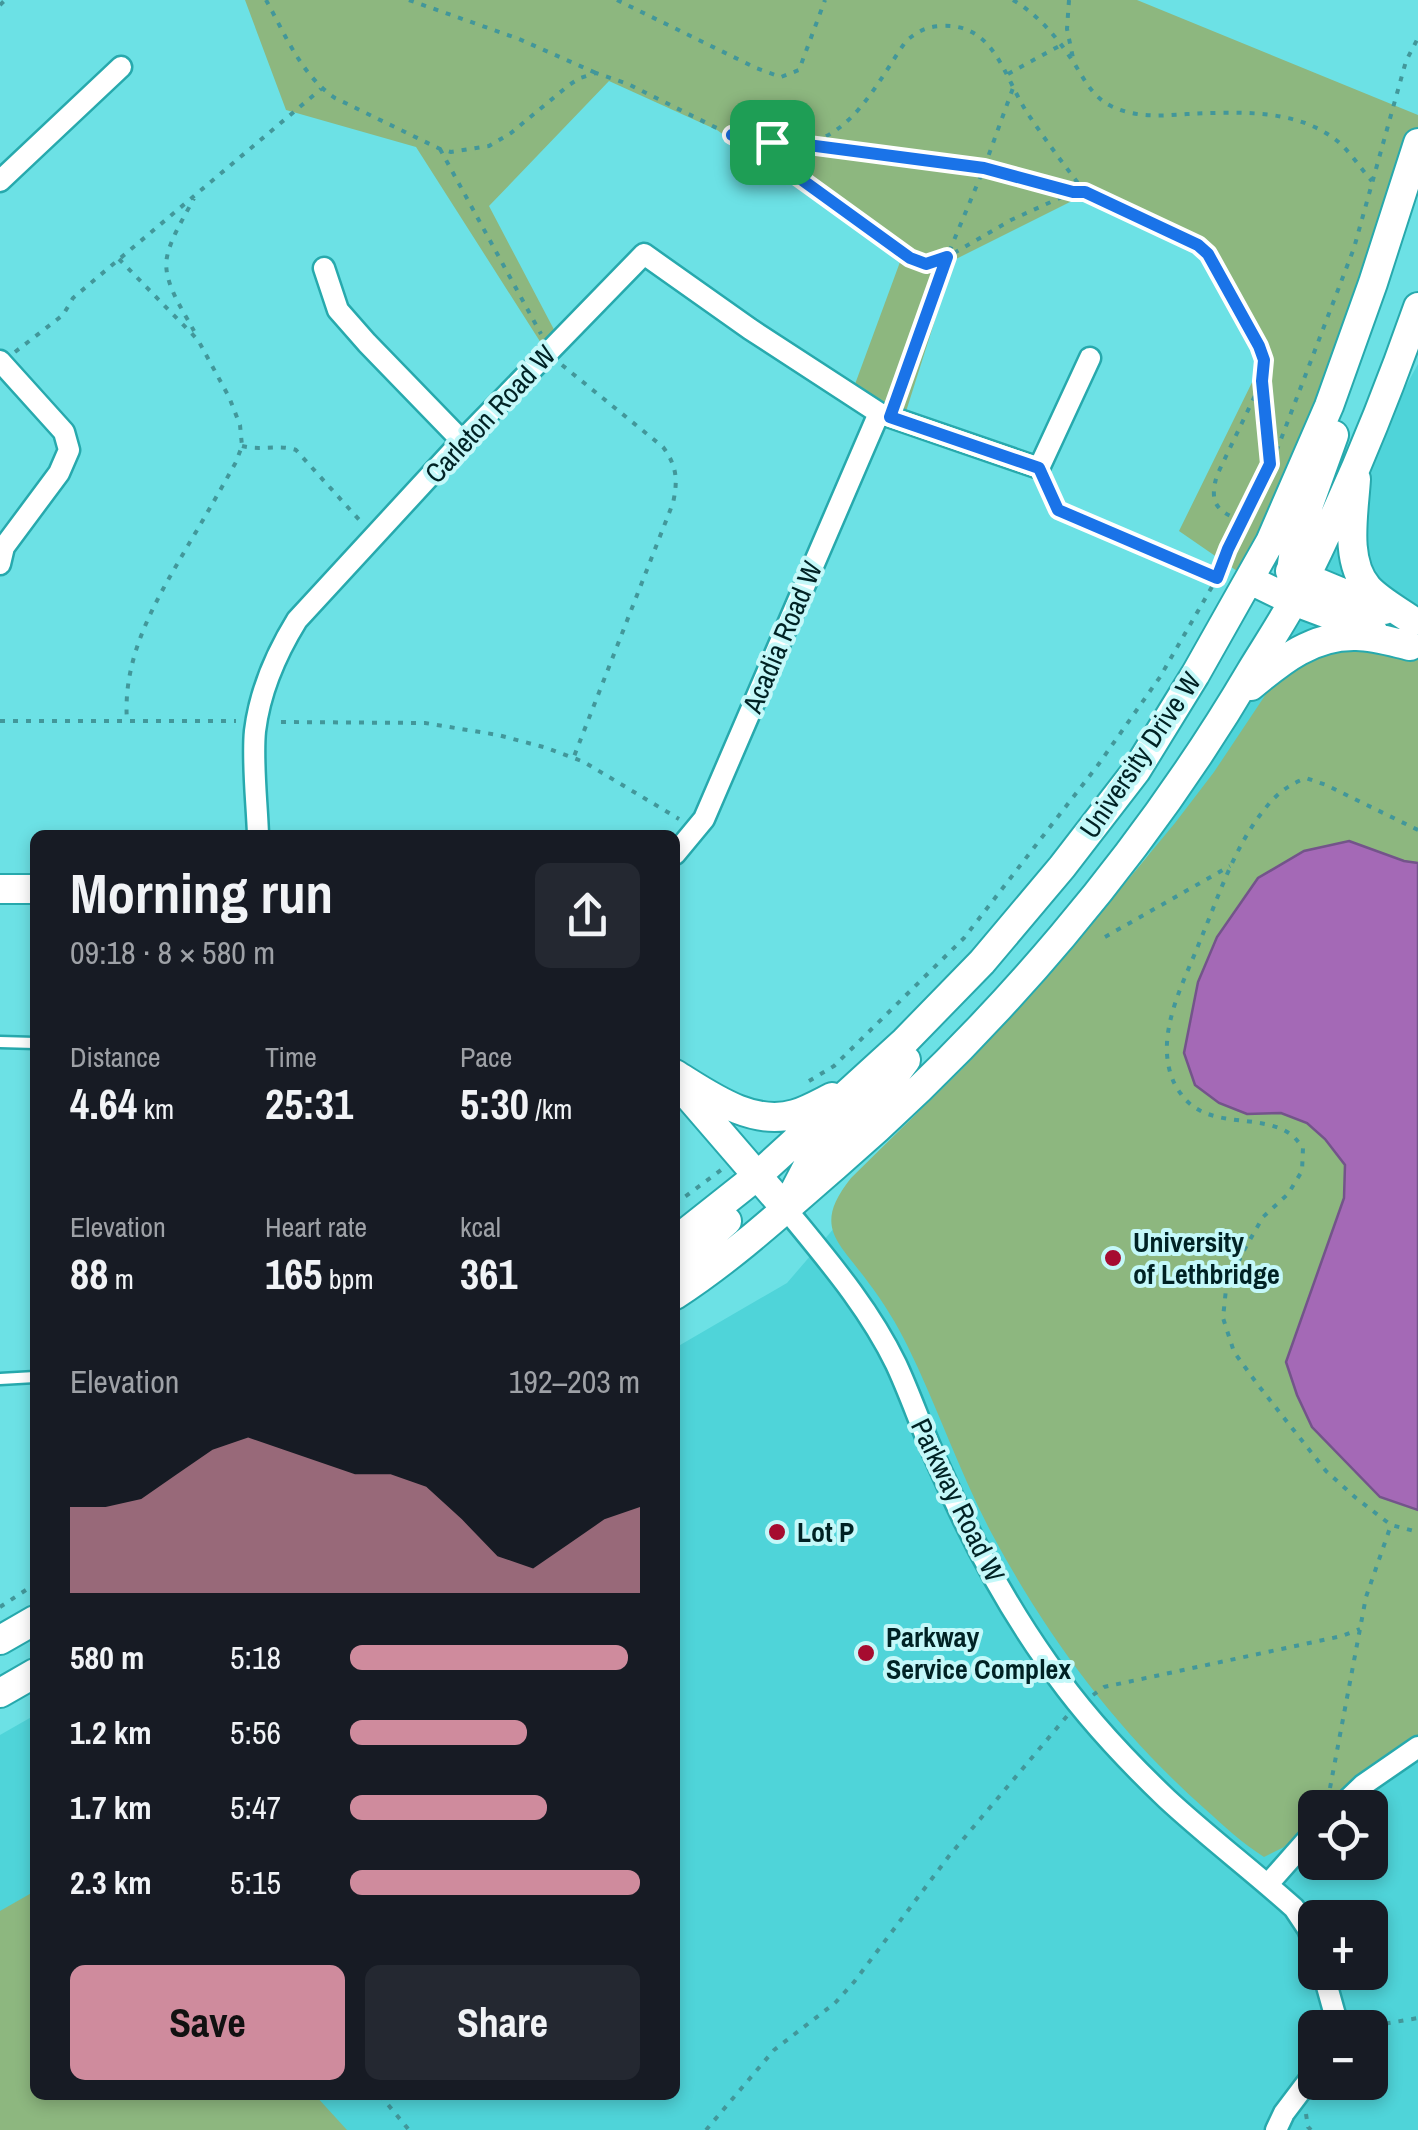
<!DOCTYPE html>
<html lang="en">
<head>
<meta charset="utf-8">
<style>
	body { margin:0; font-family:"Archivo Narrow",sans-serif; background:#242831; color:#f1f3f6; height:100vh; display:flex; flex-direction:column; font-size:38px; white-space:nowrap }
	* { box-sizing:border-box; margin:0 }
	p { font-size:32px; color:#9ea1a6 }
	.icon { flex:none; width:55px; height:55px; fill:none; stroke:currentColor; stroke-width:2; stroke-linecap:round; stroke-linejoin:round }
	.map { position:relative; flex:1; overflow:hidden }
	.details { position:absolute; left:30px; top:830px; width:650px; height:1270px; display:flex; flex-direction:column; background:#171b24; border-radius:15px; box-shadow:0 5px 15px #0003 }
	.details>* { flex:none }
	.tools { position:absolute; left:1298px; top:1790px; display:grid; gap:20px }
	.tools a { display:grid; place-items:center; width:90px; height:90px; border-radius:15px; background:#171b24; box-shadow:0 5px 15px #0003; font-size:50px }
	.pin { position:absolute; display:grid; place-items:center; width:85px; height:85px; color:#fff; margin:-42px; border-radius:20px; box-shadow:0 5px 15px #0006 }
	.round { display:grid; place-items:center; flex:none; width:105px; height:105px; border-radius:15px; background:#242831 }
	.overview { display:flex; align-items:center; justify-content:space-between; height:170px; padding:0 40px }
	h1 { font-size:55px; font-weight:700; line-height:75px }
	.stats { display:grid; grid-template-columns:repeat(3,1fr); gap:15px; height:170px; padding:10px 40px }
	.stats div { display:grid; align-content:center }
	.stats b { font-size:42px; font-weight:700 }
	.stats small { font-size:28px; font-weight:400 }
	.stats p { font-size:28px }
	.chart { height:280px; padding:20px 40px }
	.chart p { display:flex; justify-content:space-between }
	.chart svg { width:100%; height:180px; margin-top:10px; fill:#cf8b9d; opacity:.7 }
	.action { display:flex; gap:20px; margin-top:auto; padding:20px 40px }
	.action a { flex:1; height:115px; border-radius:15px; background:#cf8b9d; color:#111; font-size:40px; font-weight:700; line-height:115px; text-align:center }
	.action a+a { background:#242831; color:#f1f3f6 }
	ul { padding:0 40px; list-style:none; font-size:32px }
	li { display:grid; grid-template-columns:160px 120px 1fr; align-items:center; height:75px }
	li i { height:25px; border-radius:12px; background:#cf8b9d }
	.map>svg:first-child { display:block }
</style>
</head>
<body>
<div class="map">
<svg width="1418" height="2130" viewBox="0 0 1418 2130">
	<rect width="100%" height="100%" fill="#6ce1e5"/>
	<!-- built -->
	<path fill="#4fd4d9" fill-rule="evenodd" d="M1418,364v1766h-1418v-395l35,-20v380h640v-747l112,-65 351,-409zM1315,1808h55v54h-55zM1315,1918h55v54h-55zM1315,2028h55v54h-55z"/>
	<!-- green -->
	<path fill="#8db77f" d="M245,0h892l281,115v27l-168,438 -71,-49 84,-171 -64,-119 -105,-51 -140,70 -51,161 -52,-26 49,-133 -183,-132 -108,-49 -120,125 71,135 -12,13 -132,-207 -130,-37z
		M1329,648l63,2 26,10v1082l-53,35 -36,30 -14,1v12l-31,27 -20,10c-22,-14 -40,-31 -59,-48 -88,-78 -158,-172 -213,-275 -32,-60 -54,-126 -84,-187 -11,-23 -25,-45 -40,-65 -30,-41 -56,-55 -17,-104l113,-111 80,-86 131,-158 39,-51 52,-78 18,-20z
		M35,1891v204h280l32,35h-347v-219z"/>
	<!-- water -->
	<path fill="#a469b6" stroke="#73548a" stroke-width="2.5" d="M1349,841l55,20 14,2v647l-38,-13 -68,-70 -15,-32 -11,-33 58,-164 1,-33 -20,-26 -18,-16 -26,-10 -34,1 -28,-11 -24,-18 -11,-32 14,-71 19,-45 41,-59 46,-27z"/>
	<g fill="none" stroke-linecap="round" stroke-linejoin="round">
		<defs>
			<path id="lane" d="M0,1042l35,1
				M0,1379l35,-2"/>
			<path id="street" d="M0,181l121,-114
				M324,268l14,42 29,33 95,98
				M0,361l64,71 5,18 -10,23 -55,74 -4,17
				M258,835c-1,-32 -6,-73 -3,-104 5,-41 21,-77 42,-111l165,-179 182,-187 106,75 129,84 160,55 51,-110
				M675,854l29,-35 175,-406
				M786,1209c39,48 82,97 110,155 15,32 26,66 41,98 30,69 66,138 110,200 34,50 76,95 120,137 41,38 86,72 127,109l14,21 7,19
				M1339,1808l24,-23 55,-38
				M1268,1884l47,-53
				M1323,1972l12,43v13
				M1276,2130l8,-17 31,-41"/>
			<path id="secondary" d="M1356,479c-2,34 -12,82 12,109 12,13 31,23 45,33
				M1290,571l94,39
				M1250,580l43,21 80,30
				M1292,595l-1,-24 4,-28 39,-108
				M1251,686c31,-26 62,-51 105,-50 18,0 37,6 54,10
				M0,889h35
				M675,1074c34,21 77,53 120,40 13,-4 25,-11 37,-17
				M679,1085l107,124
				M793,1194l16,-31 85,-87 12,-16
				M675,1241l82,-65 148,-135 77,-79 80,-95 74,-96 59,-96 75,-133 59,-136 44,-123 45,-140
				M675,1267l52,-46
				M675,1295c57,-37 107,-83 159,-128 162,-140 308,-311 417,-496 14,-23 30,-47 43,-71 48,-94 89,-193 124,-293
				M0,1640l35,-20
				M0,1693l35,-20"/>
		</defs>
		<!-- lane casing -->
		<use href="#lane" stroke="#27a9ad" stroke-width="15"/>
		<!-- street casing -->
		<use href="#street" stroke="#27a9ad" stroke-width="25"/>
		<!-- secondary casing -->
		<use href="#secondary" stroke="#27a9ad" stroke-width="32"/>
		<!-- path -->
		<path stroke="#42979a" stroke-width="4" stroke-dasharray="5 8" stroke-linecap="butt" d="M266,0c19,34 35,75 69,98l105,51 11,3 38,-6 22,-13 58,-48 11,-7 16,-5 32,11 129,64 136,99 17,11 17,6 20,-7 64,-37 62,-28h10l13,4 102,49 10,9 51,92 5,14 -2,21 -45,94c-8,28 -1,36 25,46
			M409,0l110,39 77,34
			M617,0l139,68 25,9 18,-7 26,-70
			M1013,0c25,15 43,36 59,60 12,18 19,36 39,46 25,12 50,10 76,8 50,-2 108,-6 149,26 14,11 24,28 36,41
			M1069,0l-2,29 6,29
			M0,5l5,-5
			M1008,74l53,-29
			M737,136c21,3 49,12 71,7 47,-11 72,-65 98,-102 11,-9 19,-14 34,-15 55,-4 64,52 88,88 18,27 37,52 56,77
			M810,144l174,24 86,24
			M440,149l101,185
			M119,259l79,81 31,57 11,28 2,21 -6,16c-15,27 -30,53 -46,80 -32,55 -68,112 -63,179
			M194,331c-11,-21 -32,-50 -27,-74 4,-20 18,-41 27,-59
			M15,352l48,-37 10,-17 248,-209
			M562,365l101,82c14,19 15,33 10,56l-100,256
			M1262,384l8,80
			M897,398l50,-141 37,-89 29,-80
			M242,446c18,5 37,-2 54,4l67,74
			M1047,486l11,24 161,69
			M0,721h236
			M281,722l144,1 73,12 49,13 37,14 95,57
			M1418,830l-92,-45 -20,-7c-18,7 -30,16 -42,32 -30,37 -46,88 -64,131 -13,33 -31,67 -33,102 -1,18 3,37 14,51 27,38 81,17 112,42 4,4 7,8 10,12l-1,23 -14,23 -25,23 -20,35 -17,37 -3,29 11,34 24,33 68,86 30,27 35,27 27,7
			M1105,937l125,-71
			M809,1081l25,-15 130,-128 134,-173 62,-88 57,-99 11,-29 50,-102 76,-199 52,-187 12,-23
			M675,1204l46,-34
			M0,1607l35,-23
			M1093,1695l11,-8 238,-51 18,-7
			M1330,1788l36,-191 25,-72
			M1360,2028l58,-10
			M380,2095l29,35
			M1306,2114l2,13 3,3
			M706,2130l68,-80 61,-47 19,-21 95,-126 118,-140"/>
		<!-- lane -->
		<use href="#lane" stroke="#fff" stroke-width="10"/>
		<!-- street -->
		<use href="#street" stroke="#fff" stroke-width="20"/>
		<!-- secondary -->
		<use href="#secondary" stroke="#fff" stroke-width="28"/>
	</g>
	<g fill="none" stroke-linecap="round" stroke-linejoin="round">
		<defs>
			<path id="route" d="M732,135l252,33 89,24h12l113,53 10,9 51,92 5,14 -2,21 8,83 -42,85 -11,29 -159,-68 -19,-42 -149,-51 57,-160 -21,7 -16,-6 -152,-110z"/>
		</defs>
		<!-- route casing -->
		<use href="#route" stroke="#fff" stroke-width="20"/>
		<!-- route -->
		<use href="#route" stroke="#1a73e8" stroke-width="12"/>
	</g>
	<!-- markers -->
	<g fill="#a60c30" stroke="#c4f8f9" stroke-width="4">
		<circle cx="1113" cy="1258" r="10"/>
		<circle cx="777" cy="1532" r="10"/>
		<circle cx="866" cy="1653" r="10"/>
	</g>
	<g text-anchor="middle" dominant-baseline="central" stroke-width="8" stroke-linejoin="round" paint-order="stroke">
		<!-- street labels -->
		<g font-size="28" fill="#002224" stroke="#c4f8f9">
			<text transform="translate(490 414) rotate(-47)">Carleton Road W</text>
			<text transform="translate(782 637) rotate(-67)">Acadia Road W</text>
			<text transform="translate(1140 755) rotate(-56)">University Drive W</text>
			<text transform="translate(958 1500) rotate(64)">Parkway Road W</text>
		</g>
		<!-- poi labels -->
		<g font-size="28" font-weight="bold" fill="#002224" stroke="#c4f8f9" text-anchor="start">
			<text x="1133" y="1242">University<tspan x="1133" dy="32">of Lethbridge</tspan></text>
			<text x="797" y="1532">Lot P</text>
			<text x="886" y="1637">Parkway<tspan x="886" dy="32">Service Complex</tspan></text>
		</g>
	</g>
</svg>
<div class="tools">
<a><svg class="icon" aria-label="locate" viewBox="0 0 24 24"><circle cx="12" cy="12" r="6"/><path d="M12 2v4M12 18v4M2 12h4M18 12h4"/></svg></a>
<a>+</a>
<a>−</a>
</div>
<div class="pin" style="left:772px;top:142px;background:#1e9e55"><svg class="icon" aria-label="arrive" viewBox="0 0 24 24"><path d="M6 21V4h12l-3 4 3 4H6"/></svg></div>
<section class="details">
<div class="overview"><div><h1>Morning run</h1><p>09:18 · 8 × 580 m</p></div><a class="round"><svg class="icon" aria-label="share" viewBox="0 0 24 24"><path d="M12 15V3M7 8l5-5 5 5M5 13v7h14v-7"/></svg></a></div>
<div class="stats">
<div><p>Distance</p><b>4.64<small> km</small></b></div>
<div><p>Time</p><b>25:31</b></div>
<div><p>Pace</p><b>5:30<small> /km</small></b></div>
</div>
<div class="stats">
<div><p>Elevation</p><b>88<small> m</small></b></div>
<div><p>Heart rate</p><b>165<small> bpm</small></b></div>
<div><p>kcal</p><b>361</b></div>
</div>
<div class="chart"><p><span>Elevation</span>192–203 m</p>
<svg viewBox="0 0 160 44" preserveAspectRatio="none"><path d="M0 44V23L10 23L20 21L30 15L40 9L50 6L60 9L70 12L80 15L90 15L100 18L110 26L120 35L130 38L140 32L150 26L160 23V44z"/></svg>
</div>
<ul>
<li><b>580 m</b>5:18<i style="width:96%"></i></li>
<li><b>1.2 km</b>5:56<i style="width:61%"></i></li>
<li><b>1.7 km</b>5:47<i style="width:68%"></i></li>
<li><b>2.3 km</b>5:15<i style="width:100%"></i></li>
</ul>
<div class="action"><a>Save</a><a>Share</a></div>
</section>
</div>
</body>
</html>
